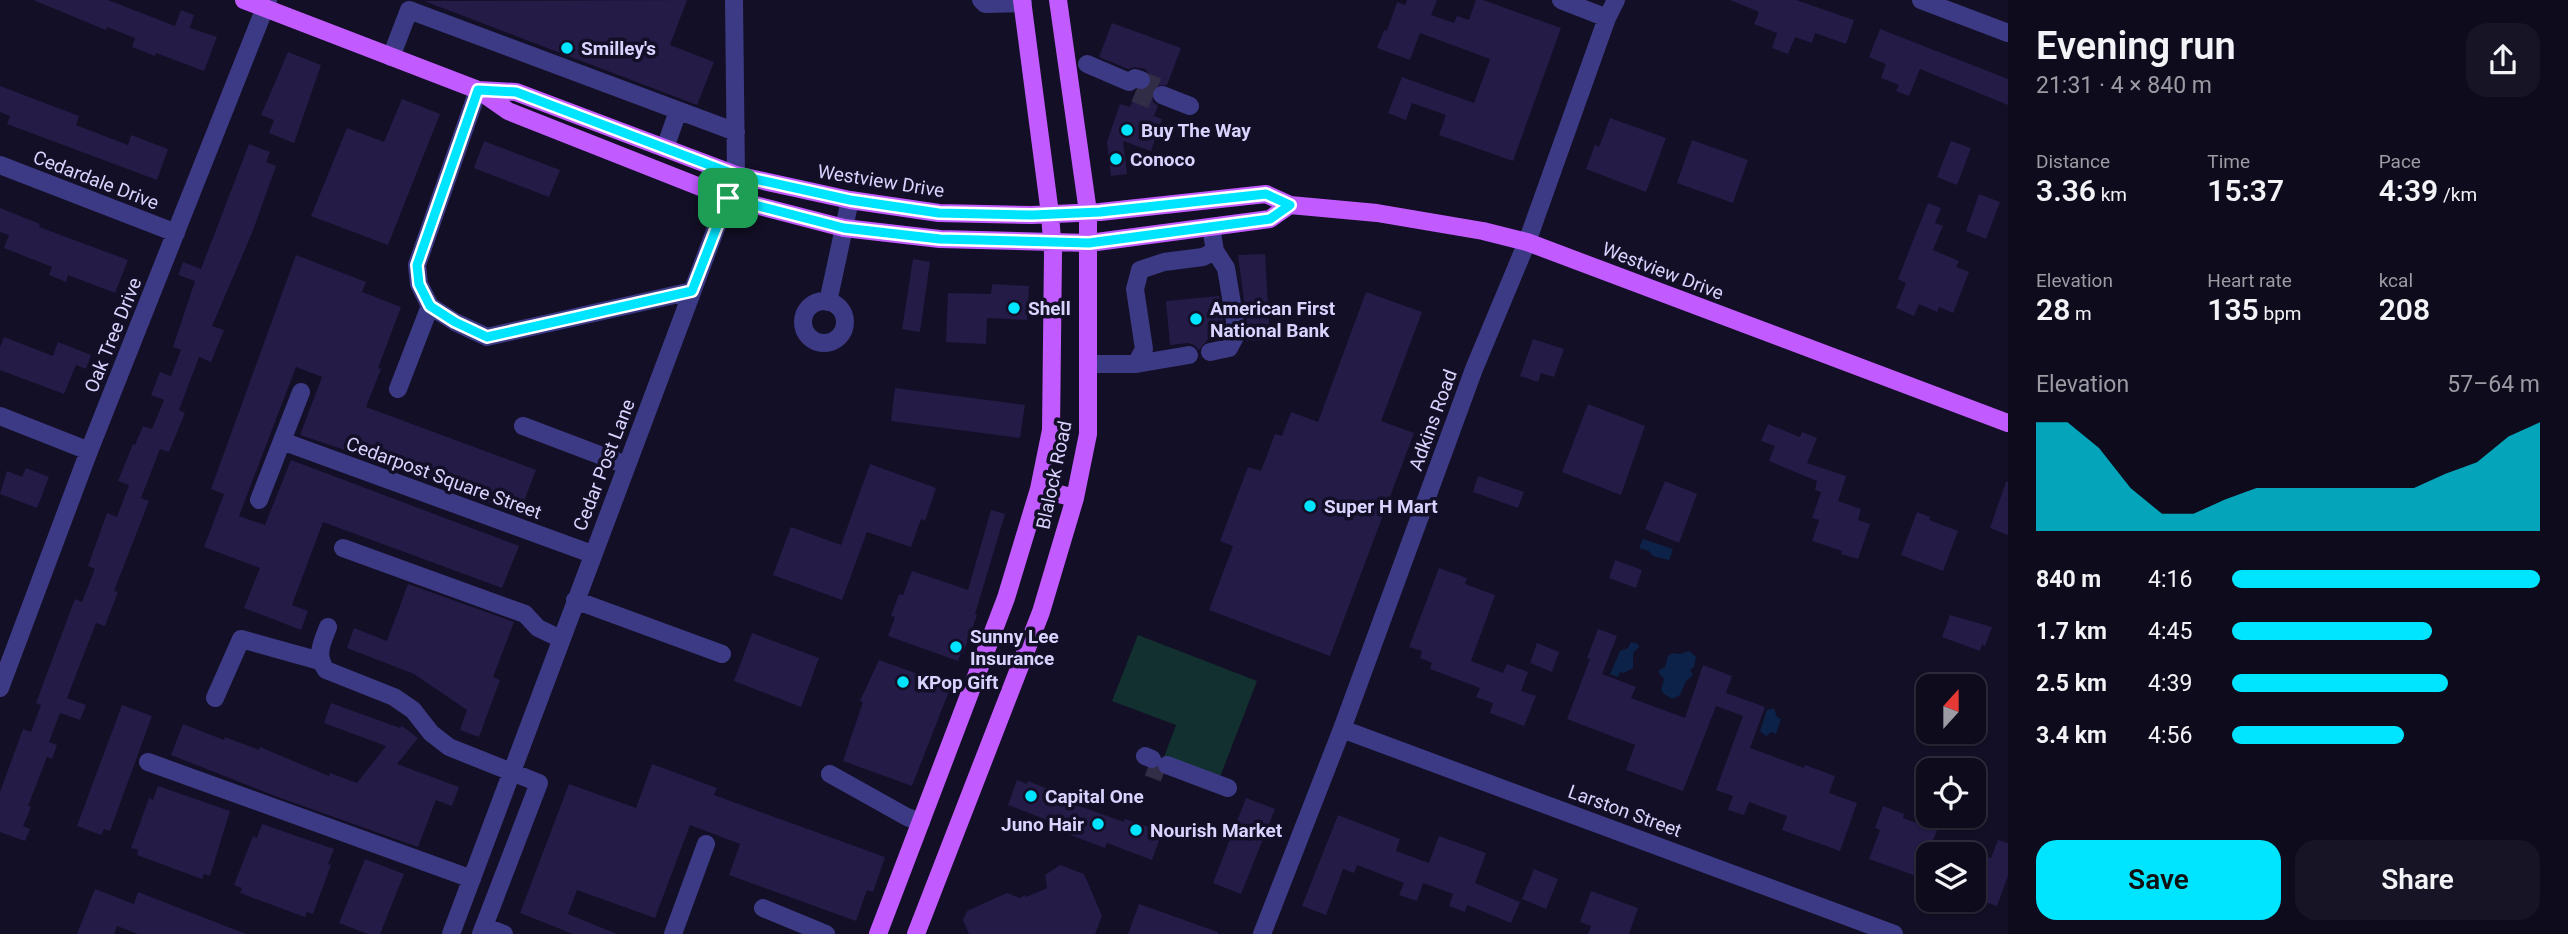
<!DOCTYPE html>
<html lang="en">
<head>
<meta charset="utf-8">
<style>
	body { margin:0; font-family:Roboto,sans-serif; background:#171425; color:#f1f3f6; height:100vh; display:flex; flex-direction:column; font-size:26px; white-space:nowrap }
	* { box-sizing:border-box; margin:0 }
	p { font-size:23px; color:#9b9ba3 }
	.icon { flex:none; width:38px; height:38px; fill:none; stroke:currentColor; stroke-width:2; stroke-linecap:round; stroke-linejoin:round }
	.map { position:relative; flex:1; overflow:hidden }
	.sheet { display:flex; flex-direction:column; background:#0e0b1c; width:560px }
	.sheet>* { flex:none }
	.needle { width:46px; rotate:21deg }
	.fabs { position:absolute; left:1916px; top:674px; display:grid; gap:14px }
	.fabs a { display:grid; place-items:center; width:70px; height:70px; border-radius:14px; background:#0e0b1c; box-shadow:0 2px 5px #0004,0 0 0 2px #2e2b3b; font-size:35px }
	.pin { position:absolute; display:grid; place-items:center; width:60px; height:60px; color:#fff; margin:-30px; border-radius:14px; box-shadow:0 4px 10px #0006 }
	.round { display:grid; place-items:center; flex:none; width:74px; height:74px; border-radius:21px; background:#171425 }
	.overview { display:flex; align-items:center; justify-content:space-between; height:119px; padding:0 28px }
	h1 { font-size:38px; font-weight:600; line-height:52px }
	.stats { display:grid; grid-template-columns:repeat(3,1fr); gap:10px; height:119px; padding:7px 28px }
	.stats div { display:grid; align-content:center }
	.stats b { font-size:30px; font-weight:600 }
	.stats small { font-size:19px; font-weight:400 }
	.stats p { font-size:19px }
	.chart { height:196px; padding:14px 28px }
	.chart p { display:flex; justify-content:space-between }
	.chart svg { width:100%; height:126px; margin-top:7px; fill:#00e5ff; opacity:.7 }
	.cta { display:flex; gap:14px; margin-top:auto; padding:14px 28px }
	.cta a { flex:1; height:80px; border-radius:21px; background:#00e5ff; color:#111; font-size:28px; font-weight:600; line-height:80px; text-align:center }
	.cta a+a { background:#171425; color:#f1f3f6 }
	ul { padding:0 28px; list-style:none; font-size:23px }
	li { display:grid; grid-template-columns:112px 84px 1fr; align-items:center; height:52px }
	li i { height:18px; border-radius:9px; background:#00e5ff }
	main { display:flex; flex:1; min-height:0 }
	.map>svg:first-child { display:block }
</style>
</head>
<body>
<main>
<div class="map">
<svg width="2008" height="934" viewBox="0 0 2008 934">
	<rect width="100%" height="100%" fill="#130f26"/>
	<!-- green -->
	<path fill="#12302f" d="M1138,635l119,46 -37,96 -56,-20 12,-32 -64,-24z"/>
	<!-- water -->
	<path fill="#0c2248" d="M1643,539l30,10 -4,11 -16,-4 -4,-5 -10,-3z
		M1631,642l7,2 1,3 -6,6v15l-9,5 -4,-1 -2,5 -8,-3 10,-23 8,-3z
		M1689,651l7,6 -2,10 -4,3 3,5 -7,6 -6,14 -8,4 -8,-5 -3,-4 3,-11 -5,-6v-3l6,-3 3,-11 4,-3 8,1z
		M1771,709h3l3,8 4,2 -5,15 -4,-2 -6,4 -6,-5 7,-21z"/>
	<!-- building -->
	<path fill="#241b47" d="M33,0h75l67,26 6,-16 13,5 -4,13 27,9 -13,34 -48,-18 -1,3 -23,-9 3,-9 -28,-11 -1,3z
		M687,0l-17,45 44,17 -17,43 -273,-104z
		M1407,0h30l-6,15 23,8 3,-7 12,4 7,-20h7l78,28 -48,133 -74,-26 7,-20 -34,-12 -6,17 -18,-7 14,-36 72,26 16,-44 -70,-26 -10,27 -33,-12 7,-18 3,1 10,-29 8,3z
		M1730,0h66l58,20 -8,24 -31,-11 -3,10 -17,-6 -7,17 -16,-6 5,-15 -23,-9 5,-12z
		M1112,23l69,25 -14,37 -12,1 -4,6 2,10 5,4 -4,10 8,3 -11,32 -28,-10 4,33 -16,2 -4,-34 13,-38 10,3 6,-16 12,-2 4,-11 -7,-9 -11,-2 -6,2 -29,-12z
		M1880,29l128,50v26l-88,-36 -11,27 -13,-5 3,-6 -18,-7 5,-14 -17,-7z
		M288,52l33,13 -27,78 -25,-10 5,-13 -13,-5z
		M0,86l79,30 -3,9 52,20 3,-10 37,14 -11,31 -150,-56 3,-8 -10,-4z
		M402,99l38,15 -52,131 -77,-29 36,-88 37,14z
		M1610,118l56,20 -20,54 -60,-23 9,-24 4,2z
		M1692,140l56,20 -15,43 -56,-20z
		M484,141l76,29 -11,27 -75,-29z
		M1951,141l20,7 -14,37 -20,-8z
		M249,144l21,8 -4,10 10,4 -24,67 -40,93 12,4 -13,32 -12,-5 -20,53 6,3 -16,39 -9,-3 -19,49 8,3 -35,90 4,1 -13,34 -9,-3 -29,75 19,7 -6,15 -20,-7 -11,29 8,3 -5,14 -5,-2 -19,49 3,1 -8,19 7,3 -5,12 -25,-9v-40l23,-63 8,3 10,-27 -5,-2 39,-104 7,3 13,-33 -7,-3 19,-53 10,4 12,-32 -11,-4 15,-37 2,1 8,-19 9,3 12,-29 -13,-5 9,-23 11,4 10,-26 -8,-3 22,-66 -17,-6 5,-13 18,7z
		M1979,194l21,8 -14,37 -20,-8z
		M1928,203l13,5 -6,15 8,3 -10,24 26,11 -3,6 13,5 -16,41 -14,-6 -2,5 -18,-8 -5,12 -18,-8 10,-25 -8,-4z
		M0,208l40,16 -1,3 89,33 -13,33 -47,-18 -2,7 -17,-7 3,-8 -48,-19 5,-13 -9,-3z
		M1265,254l5,86 -24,1 2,-10 -10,-76z
		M296,255l70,27 -4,10 39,15 -23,61 3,1 -15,38 170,63 -17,44 -135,-51 -84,-28 22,-58 -26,-10 -57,149 26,9 26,-65 228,86 -17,42 -179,-66 -31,83 16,6 -7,19 -57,-22 16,-40 -56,-21 20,-53 -13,-5z
		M913,259l17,3 -10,70 -18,-3z
		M992,284l37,2 -2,34 -40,-2 -1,26 -40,-2 2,-49 43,1z
		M1366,292l56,20 -41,109 33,12 -84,223 -121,-46 24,-64 -13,-5 28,-74 13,4 14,-37 7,2 9,-24 27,10z
		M1219,296l6,35 -3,7 -14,1 -9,11 -5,-5 -6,-2 -18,2 -4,-44z
		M4,337l49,19 5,-14 33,13 -5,14 -10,-4 -12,29 -64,-24v-23z
		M1533,339l31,10 -10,28 -13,-4 -3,9 -18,-6z
		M895,388l130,17 -5,33 -129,-17z
		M1588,404l57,22 -24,69 -59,-23z
		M1768,424l32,13 2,-5 15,6 -10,25 39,13 -8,25 23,8 -3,11 12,4 -12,35 -17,-5 1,-3 -30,-10 7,-21 -7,-2 9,-26 -6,-2 2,-9 -48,-20 6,-15 -14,-5z
		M870,464l66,24 -11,33 -4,-2 -10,28 -44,-15 -25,68 -69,-25 18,-48 50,18z
		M26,468l23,9 -12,31 -37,-14 7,-23 15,6z
		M1478,476l46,16 -6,16 -45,-16z
		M1665,481l32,13 -18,49 -34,-14z
		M2006,482h2v53l-18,-7z
		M991,510l14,4 -30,100 2,1 -14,38h-2l-3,8 -70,-25 7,-19 -4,-1 8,-22 4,1 9,-24 56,19z
		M1917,512l13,5 -1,3 29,11 -15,40 -42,-16z
		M1615,560l27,10 -6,18 -27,-10z
		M1439,568l28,10 -2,6 30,11 -24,66 32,12 4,-9 21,8 -7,19 15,5 -12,30 -34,-13 3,-10 -17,-6 4,-9 -50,-19 2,-6 -12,-5 2,-7 -13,-4z
		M408,584l106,38 -21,55 7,3 -21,57 -19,-7 7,-20 -53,-36 -67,-26 7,-20 33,13z
		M1950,615l42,12 -7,19 -3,-2 -2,7 -38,-14z
		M1598,629l19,7 -15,38 34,13 -5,11 54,20 18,-53 29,11 -6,17 39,14 -15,41 54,20 1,-3 30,11 -6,17 28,10 -17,48 -58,-21 5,-14 -38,-14 -5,13 -16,-5 5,-14 -17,-6 27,-74 -27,-10 -33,85 -57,-21 9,-25 -68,-26 23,-60 -3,-1z
		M752,633l67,25 -18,49 -67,-26z
		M1537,643l22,9 -7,20 -22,-9z
		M879,660l72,26 -39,100 -69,-25 20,-59 -3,-1z
		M331,703l69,25 2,-2 16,12 -21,26 62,23 -7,19 -16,-6 -18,47 -143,-51 -104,-41 12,-31 41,16 1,-3 34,13 1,-3 69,29 1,-3 27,10 29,-37 -62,-23z
		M122,705l30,11 -42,115 -6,-2 -3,6 -24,-9z
		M652,764l65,24 -3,7 171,62 -12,35 -6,-2 -11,31 -127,-46 11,-31 -50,-19 -35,93 -78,-28 -9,24 49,20h-44l-53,-21 49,-129 67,24z
		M1017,780l10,4 1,-3 25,10 -2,5 73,26 1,-3 26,9 -1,3 11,4 -9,25 -45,-17 -2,5 -56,-21 3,-5 -44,-17z
		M158,786l72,25 -20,65 -6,-2 -2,5 -65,-24 1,-5 -7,-2 18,-50 4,2z
		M1246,798l29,11 -34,85 -28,-11z
		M1883,806l21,8 -1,4 34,12 -18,47 -50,-18 11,-29 -5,-2z
		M1338,815l62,24 -4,12 33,12 10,-27 47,17 -11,30 45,19 -9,21 -44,-18 -2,7 -16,-6 4,-12 -30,-11 -6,18 -18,-6 5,-12 -47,-18 -3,8 -11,-4 -17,46 -24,-9z
		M262,824l72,25 -6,15 3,1 -18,49 -6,-2 -2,5 -65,-24 2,-5 -8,-3 19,-49 4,2z
		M1998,840l10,3v33l-11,30 -23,-8v-39l3,-7 14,6z
		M365,859l39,15 -24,60h-12l-29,-11z
		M1060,865l24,9 18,42 -7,18h-126l-6,-14 4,-9 40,-18 13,5 5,-3 1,2 21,-9 -2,-13z
		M1534,869l24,10 -12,30 -24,-10z
		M95,889l39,15 4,-12 108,42h-108l-21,-8 -3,8h-37z
		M1591,891l47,17 -9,26h-41l3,-8 -11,-4z
		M1139,904l79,28v2h-90z"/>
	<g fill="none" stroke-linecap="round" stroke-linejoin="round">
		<!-- minor-tunnel -->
		<path stroke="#312d47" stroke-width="18" stroke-dasharray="18 9" stroke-linecap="butt" d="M1141,80l24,10
			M1135,93l24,10
			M1148,767l16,6"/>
		<!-- minor -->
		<path stroke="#3d3a85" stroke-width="18" d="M981,0l4,4 38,-1
			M1561,0l46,18
			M1921,0l87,33
			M391,57l18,-47 327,122
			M1087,64l42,18 6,-4 6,2
			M478,90l-61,175 2,19 11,22 25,16 32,15 205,-46
			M1162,95l28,11
			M665,148l13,-37
			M0,165l176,68
			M803 322a21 21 0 1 1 42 0a21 21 0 1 1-42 0Z
			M828,302l22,-102
			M1210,352l19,-4 8,-15 -11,-65 -11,-17
			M1088,364h48l8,-15 -9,-60 5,-19 24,-8 39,-5 12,-6 -4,-24
			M1136,364l53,-9
			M398,389l32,-83
			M0,416l89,35
			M523,426l103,39
			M282,441l310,113
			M259,500l42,-108
			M343,548l182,66 13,14 23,11
			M575,600l147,54
			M328,627c-6,16 -13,28 -2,43l68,27 19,13 18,23 18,14 90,36 -58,151
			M0,688l89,-237 179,-451
			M215,698l26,-59 79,22
			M1342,729l552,205
			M1145,756l7,3
			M148,762l324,117
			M1167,765l61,23
			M830,774l77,43 14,5
			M763,908l63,26
			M484,926l20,8
			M451,934l285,-759 -2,-175
			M673,934l33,-90
			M1262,934l80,-205 132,-360 53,-127 80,-224 9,-18"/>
		<!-- major -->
		<path stroke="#c25bff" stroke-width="18" d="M244,0l234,90 30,21 220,87 116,30 96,11 149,4 181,-24 20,-14
			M478,90l38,2 220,83 114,25 89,13 93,2 68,-3 166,-18 24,11 87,8 106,18 44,11 481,181
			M1039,489l36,9
			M878,934l128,-336 33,-109 12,-59 2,-177 -3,-39 -28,-214
			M916,934l125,-322 34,-114 13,-64v-222l-30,-212"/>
	</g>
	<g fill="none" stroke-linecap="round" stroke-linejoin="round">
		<defs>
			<path id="route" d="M478,90l38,2 220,83 114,25 89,13 93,2 68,-3 166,-18 24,11 -20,14 -181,24 -149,-4 -96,-11 -116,-30 -36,93 -205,46 -32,-15 -25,-16 -11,-22 -2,-19z"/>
		</defs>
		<!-- route casing -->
		<use href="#route" stroke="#fff" stroke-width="14"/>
		<!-- route -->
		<use href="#route" stroke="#00e5ff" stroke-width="9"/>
	</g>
	<!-- markers -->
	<g fill="#00e5ff" stroke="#130f26" stroke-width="2.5">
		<circle cx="567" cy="48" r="7"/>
		<circle cx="1127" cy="130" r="7"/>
		<circle cx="1116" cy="159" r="7"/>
		<circle cx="1014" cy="308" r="7"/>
		<circle cx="1196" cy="319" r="7"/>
		<circle cx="1310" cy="506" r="7"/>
		<circle cx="956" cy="647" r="7"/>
		<circle cx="903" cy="682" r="7"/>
		<circle cx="1031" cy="796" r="7"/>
		<circle cx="1098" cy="824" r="7"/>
		<circle cx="1136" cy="830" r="7"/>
	</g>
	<g text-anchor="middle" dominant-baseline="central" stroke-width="7" stroke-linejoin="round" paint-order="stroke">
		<!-- poi labels -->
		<g font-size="19" font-weight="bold" fill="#d9d4ff" stroke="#130f26" text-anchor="start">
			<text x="581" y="48">Smilley's</text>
			<text x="1141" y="130">Buy The Way</text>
			<text x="1130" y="159">Conoco</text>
			<text x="1028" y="308">Shell</text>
			<text x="1210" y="308">American First<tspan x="1210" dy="22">National Bank</tspan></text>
			<text x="1324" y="506">Super H Mart</text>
			<text x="970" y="636">Sunny Lee<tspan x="970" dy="22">Insurance</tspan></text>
			<text x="917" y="682">KPop Gift</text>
			<text x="1045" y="796">Capital One</text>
			<text x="1084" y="824" text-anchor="end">Juno Hair</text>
			<text x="1150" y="830">Nourish Market</text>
		</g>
		<!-- street labels -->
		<g font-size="19" fill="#d9d4ff" stroke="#130f26">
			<text transform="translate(96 180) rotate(21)">Cedardale Drive</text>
			<text transform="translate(881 181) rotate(9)">Westview Drive</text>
			<text transform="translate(1663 271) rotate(21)">Westview Drive</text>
			<text transform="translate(113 335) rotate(-68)">Oak Tree Drive</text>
			<text transform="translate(1433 420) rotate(-70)">Adkins Road</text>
			<text transform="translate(604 465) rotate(-69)">Cedar Post Lane</text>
			<text transform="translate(1054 475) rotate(-78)">Blalock Road</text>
			<text transform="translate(444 478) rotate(20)">Cedarpost Square Street</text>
			<text transform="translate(1625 811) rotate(20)">Larston Street</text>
		</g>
	</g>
</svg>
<div class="fabs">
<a><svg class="needle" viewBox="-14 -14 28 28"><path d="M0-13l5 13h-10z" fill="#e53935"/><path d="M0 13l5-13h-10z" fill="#9b9ba3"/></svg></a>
<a><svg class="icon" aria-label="locate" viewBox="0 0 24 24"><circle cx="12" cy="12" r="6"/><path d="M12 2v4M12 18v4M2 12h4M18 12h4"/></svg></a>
<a><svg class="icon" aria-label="layers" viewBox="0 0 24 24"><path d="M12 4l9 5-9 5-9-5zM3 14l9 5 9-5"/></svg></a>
</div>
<div class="pin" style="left:728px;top:198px;background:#1e9e55"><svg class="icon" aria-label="arrive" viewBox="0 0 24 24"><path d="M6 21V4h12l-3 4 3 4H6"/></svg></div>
</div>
<section class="sheet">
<div class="overview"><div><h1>Evening run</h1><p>21:31 · 4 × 840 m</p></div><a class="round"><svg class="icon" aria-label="share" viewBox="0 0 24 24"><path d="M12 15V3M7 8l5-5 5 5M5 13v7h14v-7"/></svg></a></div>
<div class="stats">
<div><p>Distance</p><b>3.36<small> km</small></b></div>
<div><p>Time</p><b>15:37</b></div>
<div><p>Pace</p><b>4:39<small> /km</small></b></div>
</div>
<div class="stats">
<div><p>Elevation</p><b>28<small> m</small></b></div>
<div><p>Heart rate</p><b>135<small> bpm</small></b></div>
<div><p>kcal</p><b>208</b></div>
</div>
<div class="chart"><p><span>Elevation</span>57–64 m</p>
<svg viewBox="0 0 160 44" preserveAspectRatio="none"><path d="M0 44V6L10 6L20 15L30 29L40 38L50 38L60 33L70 29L80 29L90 29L100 29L110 29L120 29L130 24L140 20L150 11L160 6V44z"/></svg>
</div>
<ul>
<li><b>840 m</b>4:16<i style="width:100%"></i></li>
<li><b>1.7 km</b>4:45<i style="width:65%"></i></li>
<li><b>2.5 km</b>4:39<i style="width:70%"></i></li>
<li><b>3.4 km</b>4:56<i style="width:56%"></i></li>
</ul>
<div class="cta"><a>Save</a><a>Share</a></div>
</section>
</main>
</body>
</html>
